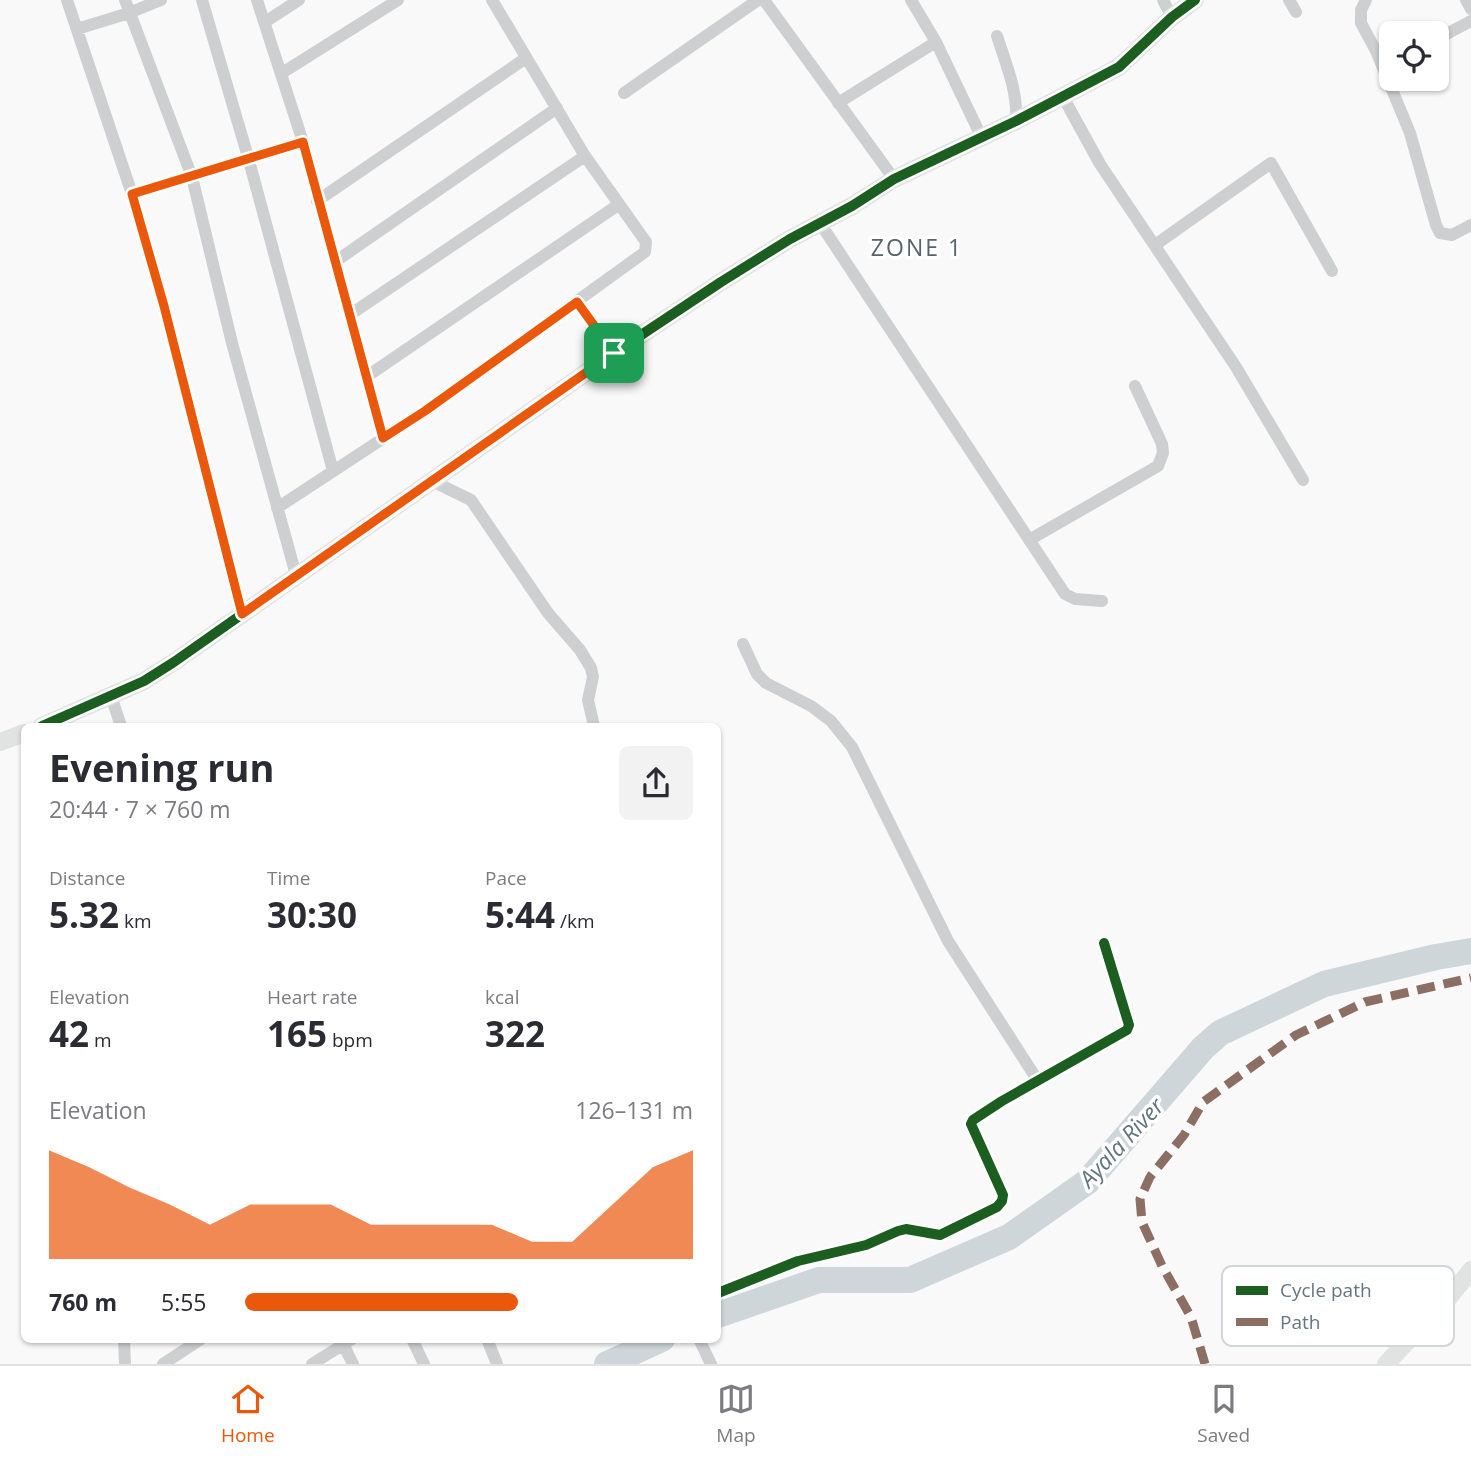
<!DOCTYPE html>
<html lang="en">
<head>
<meta charset="utf-8">
<style>
	body { margin:0; font-family:"Open Sans",sans-serif; background:#f2f2f3; color:#2b2b33; height:100vh; display:flex; flex-direction:column; font-size:26px; white-space:nowrap }
	* { box-sizing:border-box; margin:0 }
	p { font-size:23px; color:#7c7c81 }
	.icon { flex:none; width:38px; height:38px; fill:none; stroke:currentColor; stroke-width:2; stroke-linecap:round; stroke-linejoin:round }
	.map { position:relative; flex:1; overflow:hidden }
	.sheet { position:absolute; left:21px; top:723px; width:700px; height:620px; display:flex; flex-direction:column; background:#fff; border-radius:10px; box-shadow:0 2px 5px #0004 }
	.sheet>* { flex:none }
	.fabs { position:absolute; left:1379px; top:21px; display:grid; gap:14px }
	.fabs a { display:grid; place-items:center; width:70px; height:70px; border-radius:10px; background:#fff; box-shadow:0 2px 5px #0004; font-size:35px }
	.pin { position:absolute; display:grid; place-items:center; width:60px; height:60px; color:#fff; margin:-30px; border-radius:14px; box-shadow:0 4px 10px #0006 }
	.round { display:grid; place-items:center; flex:none; width:74px; height:74px; border-radius:10px; background:#f2f2f3 }
	.summary { display:flex; align-items:center; justify-content:space-between; height:119px; padding:0 28px }
	h1 { font-size:38px; font-weight:700; line-height:52px }
	.figures { display:grid; grid-template-columns:repeat(3,1fr); gap:10px; height:119px; padding:7px 28px }
	.figures div { display:grid; align-content:center }
	.figures b { font-size:35px; font-weight:700 }
	.figures small { font-size:19px; font-weight:400 }
	.figures p { font-size:19px }
	.chart { height:196px; padding:14px 28px }
	.chart p { display:flex; justify-content:space-between }
	.chart svg { width:100%; height:126px; margin-top:7px; fill:#ea580c; opacity:.7 }
	ul { padding:0 28px; list-style:none; font-size:23px }
	li { display:grid; grid-template-columns:112px 84px 1fr; align-items:center; height:52px }
	li i { height:18px; border-radius:9px; background:#ea580c }
	.tab-bar { display:flex; justify-content:space-around; align-items:center; height:98px; border-top:2px solid #e1e1e2; background:#fff; font-size:19px; color:#7c7c81 }
	.tab-bar a { display:grid; justify-items:center; gap:4px }
	.tab-bar .on { color:#ea580c }
	.map>svg:first-child { display:block }
</style>
</head>
<body>
<div class="map">
<svg width="1471" height="1364" viewBox="0 0 1471 1364">
	<rect width="100%" height="100%" fill="#f9f9f9"/>
	<g fill="none" stroke-linecap="round" stroke-linejoin="round">
		<!-- river -->
		<path stroke="#ced6d9" stroke-width="26" d="M718,1315l101,-35h91l99,-43 78,-55 116,-134 17,-15 104,-49 112,-27 35,-6
			M607,1364l55,-25"/>
		<!-- street -->
		<path stroke="#cecfd0" stroke-width="12" d="M67,0l65,194 32,112 77,308
			M125,0l67,177 40,166 64,232
			M202,0l46,157 85,314
			M257,0l46,142 80,296
			M764,0l130,179
			M911,0l25,42 45,94
			M1163,0l9,17
			M1289,0l7,12
			M1366,0l-5,10v13l15,28 34,82 26,92 4,8 12,2 19,-10
			M1466,0l5,9
			M265,22l34,-22
			M77,29l52,-16 32,-13
			M997,36c9,28 21,56 19,85
			M1437,39l34,-18
			M282,73l116,-73
			M624,93l134,-93
			M1062,95l38,69 136,203 67,113
			M838,103l98,-61
			M132,194l171,-52
			M317,201l209,-143
			M820,223l245,371 10,5 27,2
			M1155,245l116,-82 61,108
			M336,261l221,-153
			M577,302l37,51
			M351,314l234,-158
			M366,377l252,-172
			M432,481l39,19 77,113 32,37 11,18 2,9 -5,23 6,26
			M277,508l148,-97 220,-159 1,-10 -61,-86 -93,-156
			M1029,540l129,-74 5,-13 -1,-9 -27,-58
			M743,644l14,30 9,9 45,23 20,15 21,26 96,194 90,140
			M111,696l10,30
			M718,1293l80,-32 68,-16 32,-14 8,-2 34,6 57,-28 5,-6 1,-6 -32,-71 2,-4 29,-19 125,-71 2,-5 -25,-82
			M124,1339l1,25
			M412,1339l12,25
			M487,1339l10,25
			M699,1339l12,25
			M343,1344l10,20
			M163,1364l38,-25
			M312,1364l40,-25"/>
		<!-- secondary -->
		<path stroke="#e1e2e2" stroke-width="18" d="M42,726l102,-45 30,-19 440,-309 107,-71 69,-43 62,-33 42,-27 122,-58 103,-54 53,-50 23,-17
			M0,742l24,-9
			M1386,1364l65,-69 20,-25"/>
		<!-- quiet -->
		<path stroke="#8d6e63" stroke-width="9" stroke-dasharray="18 9" stroke-linecap="butt" d="M1205,1364l-14,-47 -29,-51 -20,-44 -2,-23 10,-22 34,-42 19,-33 93,-67 69,-33 106,-24"/>
		<defs>
			<path id="cycleway" d="M42,726l102,-45 30,-19 440,-309 107,-71 69,-43 62,-33 42,-27 122,-58 103,-54 53,-50 23,-17
				M718,1293l80,-32 68,-16 32,-14 8,-2 34,6 57,-28 5,-6 1,-6 -32,-71 2,-4 29,-19 125,-71 2,-5 -25,-82"/>
		</defs>
		<!-- cycleway casing -->
		<use href="#cycleway" stroke="#fff" stroke-width="15"/>
		<!-- cycleway -->
		<use href="#cycleway" stroke="#1b5e20" stroke-width="10"/>
	</g>
	<g fill="none" stroke-linecap="round" stroke-linejoin="round">
		<defs>
			<path id="route" d="M303,142l80,296 42,-27 152,-109 37,51 -372,261 -78,-308 -32,-112z"/>
		</defs>
		<!-- route casing -->
		<use href="#route" stroke="#fff" stroke-width="14"/>
		<!-- route -->
		<use href="#route" stroke="#ea580c" stroke-width="9"/>
	</g>
	<g text-anchor="middle" dominant-baseline="central" stroke-width="7" stroke-linejoin="round" paint-order="stroke">
		<!-- neighbourhood labels -->
		<g font-size="23" letter-spacing="2" fill="#57646e" stroke="#fff">
			<text x="917" y="247">ZONE 1</text>
		</g>
		<!-- water labels -->
		<g font-size="23" font-style="italic" fill="#60757c" stroke="#fff">
			<text transform="translate(1121 1142) rotate(-47)">Ayala River</text>
		</g>
	</g>
	<!-- legend -->
	<rect x="1222" y="1266" width="232" height="80" rx="10" fill="#fff" stroke="#d1d6da" stroke-width="2"/>
	<rect x="1236" y="1286" width="32" height="9" fill="#1b5e20"/>
	<rect x="1236" y="1318" width="32" height="8" fill="#8d6e63"/>
	<g font-size="19" fill="#657683">
		<text x="1280" y="1297">Cycle path</text>
		<text x="1280" y="1329">Path</text>
	</g>
</svg>
<div class="fabs">
<a><svg class="icon" aria-label="locate" viewBox="0 0 24 24"><circle cx="12" cy="12" r="6"/><path d="M12 2v4M12 18v4M2 12h4M18 12h4"/></svg></a>
</div>
<div class="pin" style="left:614px;top:353px;background:#1e9e55"><svg class="icon" aria-label="arrive" viewBox="0 0 24 24"><path d="M6 21V4h12l-3 4 3 4H6"/></svg></div>
<section class="sheet">
<div class="summary"><div><h1>Evening run</h1><p>20:44 · 7 × 760 m</p></div><a class="round"><svg class="icon" aria-label="share" viewBox="0 0 24 24"><path d="M12 15V3M7 8l5-5 5 5M5 13v7h14v-7"/></svg></a></div>
<div class="figures">
<div><p>Distance</p><b>5.32<small> km</small></b></div>
<div><p>Time</p><b>30:30</b></div>
<div><p>Pace</p><b>5:44<small> /km</small></b></div>
</div>
<div class="figures">
<div><p>Elevation</p><b>42<small> m</small></b></div>
<div><p>Heart rate</p><b>165<small> bpm</small></b></div>
<div><p>kcal</p><b>322</b></div>
</div>
<div class="chart"><p><span>Elevation</span>126–131 m</p>
<svg viewBox="0 0 160 44" preserveAspectRatio="none"><path d="M0 44V6L10 12L20 19L30 25L40 32L50 25L60 25L70 25L80 32L90 32L100 32L110 32L120 38L130 38L140 25L150 12L160 6V44z"/></svg>
</div>
<ul>
<li><b>760 m</b>5:55<i style="width:61%"></i></li>
</ul>
</section>
</div>
<nav class="tab-bar">
<a class="on"><svg class="icon" aria-label="home" viewBox="0 0 24 24"><path d="M3 11l9-7 9 7M6 9v11h12V9"/></svg>Home</a>
<a><svg class="icon" aria-label="map" viewBox="0 0 24 24"><path d="M3 6l6-2 6 2 6-2v14l-6 2-6-2-6 2zM9 4v14M15 6v14"/></svg>Map</a>
<a><svg class="icon" aria-label="saved" viewBox="0 0 24 24"><path d="M7 4h10v16l-5-4-5 4z"/></svg>Saved</a>
</nav>
</body>
</html>
